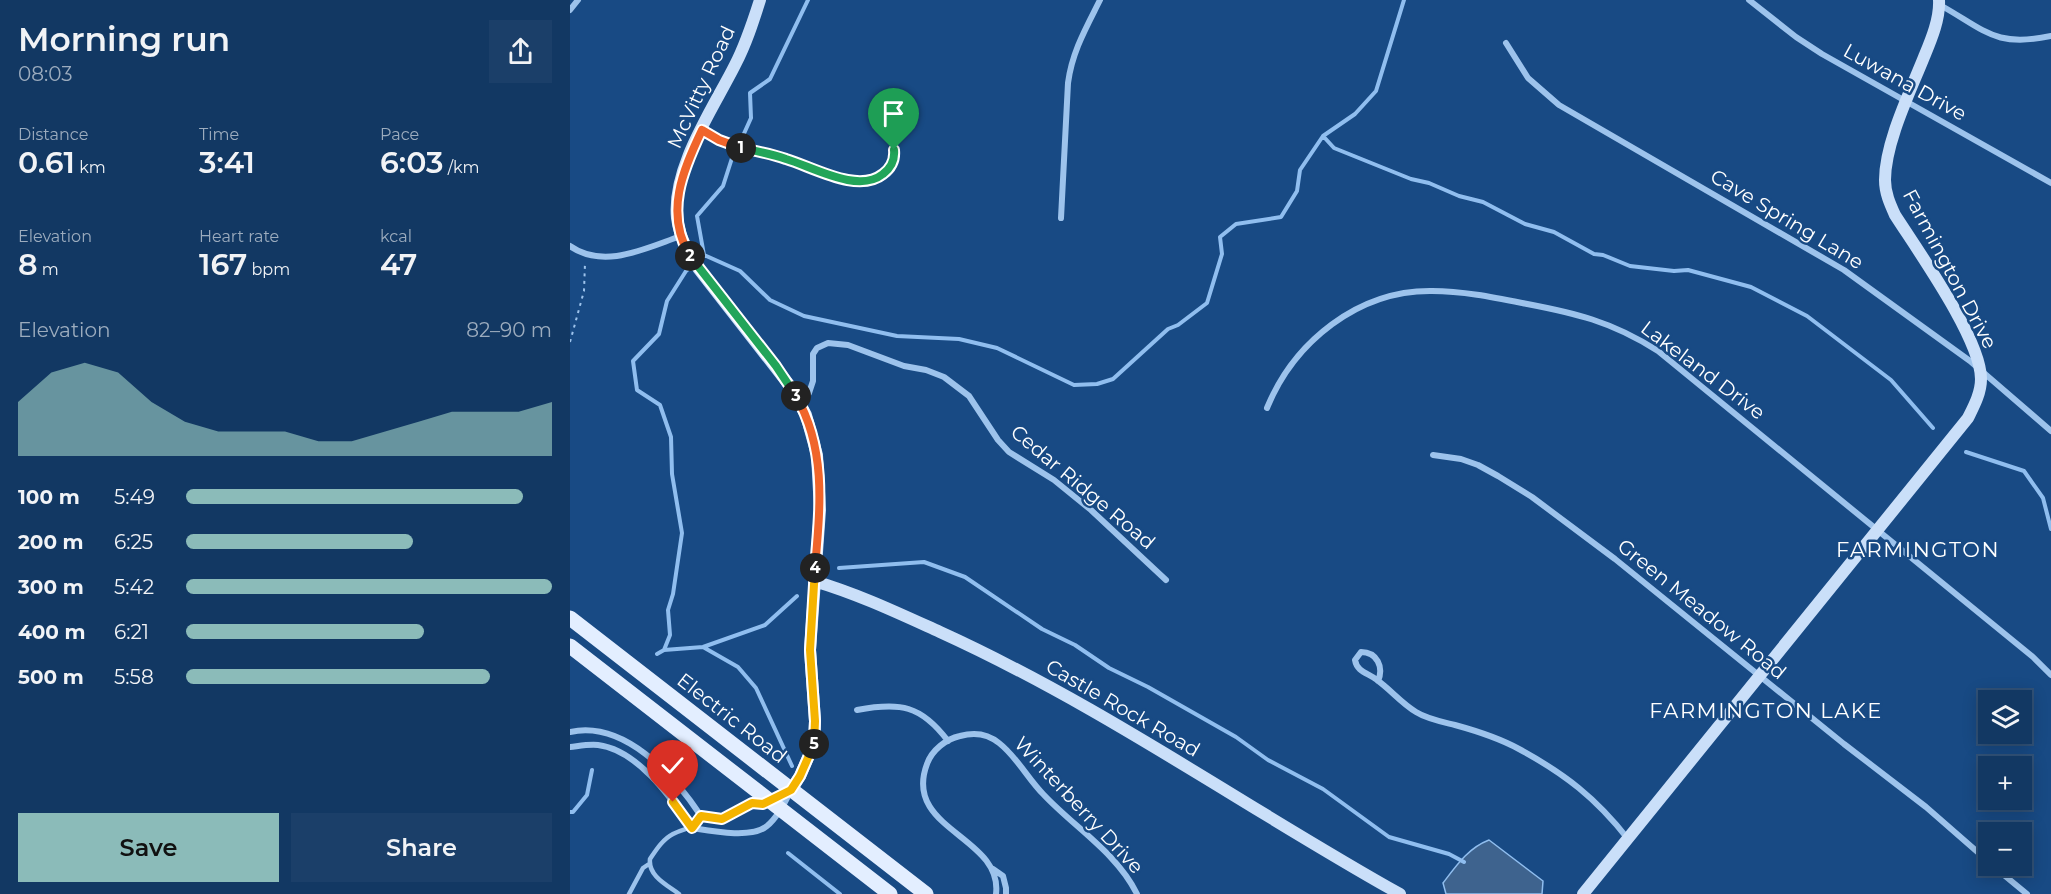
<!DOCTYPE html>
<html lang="en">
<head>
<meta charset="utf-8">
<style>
	body { margin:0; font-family:Montserrat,sans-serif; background:#1b3f69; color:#f1f3f6; height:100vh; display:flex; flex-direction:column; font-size:22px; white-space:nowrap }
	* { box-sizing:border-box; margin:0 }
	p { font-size:20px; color:#9cacbe }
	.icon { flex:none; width:33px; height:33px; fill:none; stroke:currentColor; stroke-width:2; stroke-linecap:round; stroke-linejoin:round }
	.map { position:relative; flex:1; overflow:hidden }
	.sheet { display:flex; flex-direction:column; background:#123863; width:570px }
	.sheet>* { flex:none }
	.fabs { position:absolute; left:1408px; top:690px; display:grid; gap:12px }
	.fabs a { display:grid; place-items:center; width:54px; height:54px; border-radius:0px; background:#123863; box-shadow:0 3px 15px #0003,0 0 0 2px #315278; font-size:30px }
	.pin { position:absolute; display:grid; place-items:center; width:51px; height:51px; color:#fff; margin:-62px -26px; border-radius:50% 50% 50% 0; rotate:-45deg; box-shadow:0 0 6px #0007 }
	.pin .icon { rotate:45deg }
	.km { position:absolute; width:30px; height:30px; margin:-15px; border-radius:50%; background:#222; color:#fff; font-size:16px; line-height:30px; text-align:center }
	.round { display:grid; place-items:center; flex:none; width:63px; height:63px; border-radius:0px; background:#1b3f69 }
	.headline { display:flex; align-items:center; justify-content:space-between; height:102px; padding:0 18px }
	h1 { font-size:33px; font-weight:600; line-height:45px }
	.metrics { display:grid; grid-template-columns:repeat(3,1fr); gap:9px; height:102px; padding:6px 18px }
	.metrics div { display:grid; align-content:center }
	.metrics b { font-size:30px; font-weight:600 }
	.metrics small { font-size:16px; font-weight:400 }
	.metrics p { font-size:16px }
	.chart { height:168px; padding:12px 18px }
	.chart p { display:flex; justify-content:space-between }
	.chart svg { width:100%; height:108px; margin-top:6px; fill:#8bbbb9; opacity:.7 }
	.primary-button { display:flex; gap:12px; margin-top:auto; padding:12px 18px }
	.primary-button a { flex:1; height:69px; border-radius:0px; background:#8bbbb9; color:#111; font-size:24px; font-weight:600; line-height:69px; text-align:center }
	.primary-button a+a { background:#1b3f69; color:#f1f3f6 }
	ul { padding:0 18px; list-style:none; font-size:20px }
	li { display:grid; grid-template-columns:96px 72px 1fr; align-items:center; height:45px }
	li i { height:15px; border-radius:8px; background:#8bbbb9 }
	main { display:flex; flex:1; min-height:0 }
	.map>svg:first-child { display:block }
</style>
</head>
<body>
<main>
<section class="sheet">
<div class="headline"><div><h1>Morning run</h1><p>08:03</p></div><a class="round"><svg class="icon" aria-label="share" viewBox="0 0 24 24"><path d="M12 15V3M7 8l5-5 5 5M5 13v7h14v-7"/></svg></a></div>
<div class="metrics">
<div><p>Distance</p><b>0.61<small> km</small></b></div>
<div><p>Time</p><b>3:41</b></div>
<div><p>Pace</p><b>6:03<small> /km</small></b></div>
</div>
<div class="metrics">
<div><p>Elevation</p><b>8<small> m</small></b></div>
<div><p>Heart rate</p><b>167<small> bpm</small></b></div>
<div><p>kcal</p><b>47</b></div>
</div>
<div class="chart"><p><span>Elevation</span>82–90 m</p>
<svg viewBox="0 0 160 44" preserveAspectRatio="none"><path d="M0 44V22L10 10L20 6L30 10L40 22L50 30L60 34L70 34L80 34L90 38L100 38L110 34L120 30L130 26L140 26L150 26L160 22V44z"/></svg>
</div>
<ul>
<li><b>100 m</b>5:49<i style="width:92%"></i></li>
<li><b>200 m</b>6:25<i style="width:62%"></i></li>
<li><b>300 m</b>5:42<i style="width:100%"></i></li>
<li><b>400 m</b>6:21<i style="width:65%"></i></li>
<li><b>500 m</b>5:58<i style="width:83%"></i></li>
</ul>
<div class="primary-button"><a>Save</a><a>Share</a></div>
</section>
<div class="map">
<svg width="1481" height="894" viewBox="0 0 1481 894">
	<rect width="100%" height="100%" fill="#184a84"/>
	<!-- water -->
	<path fill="#3e638e" stroke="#90beef" stroke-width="1.5" d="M919,840l54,41 -1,13h-96l-3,-11c13,-17 25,-35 46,-43z"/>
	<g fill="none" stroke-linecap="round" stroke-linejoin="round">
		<!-- stream -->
		<path stroke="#90beef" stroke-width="4" d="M753,136l11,12 77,31 18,4 30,13 24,6 42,22 29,8 40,22 9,1 27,11 44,5 14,-1 63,17 56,29 84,64 42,48
			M172,138l9,-20 -1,-25 20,-14 38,-79
			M134,255l36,16 30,29 34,16 93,20 62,3 38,9 77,37 23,-1 16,-5 55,-50 10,-4 29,-22 15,-49 -2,-17 16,-13 45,-7 16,-26 3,-21 23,-34 32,-22 21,-23 28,-91
			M134,255l-7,-39 26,-30 10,-31
			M1396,452l58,19 19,27 8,31
			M269,568l85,-6 41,15 77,52 33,16 34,23 39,19 88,50 32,23 55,29 66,48 60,17 15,8
			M133,647l35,20 18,21 36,78
			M94,650l39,-3 62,-22 32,-29
			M87,654l7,-4 6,-15 -2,-25 5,-16 9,-61 -10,-59 -1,-37 -11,-32 -23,-15 -4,-29 26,-27 8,-33 19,-30 18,-16
			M0,812h3l14,-17 5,-25
			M218,853l52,41"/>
		<!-- path -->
		<path stroke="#9dc3ec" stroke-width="2" stroke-dasharray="3 4.5" stroke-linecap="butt" d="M0,342l14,-51 1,-28"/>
		<!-- lane -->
		<path stroke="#9dc3ec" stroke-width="4.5" d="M132,130c26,15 54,20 83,28 28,9 81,41 104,11 5,-7 7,-14 4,-22
			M59,894l14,-26 6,-4
			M109,894c-12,-9 -31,-18 -29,-35 6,-9 13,-20 23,-25 16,-8 16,-2 28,-18"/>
		<!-- street -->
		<path stroke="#9dc3ec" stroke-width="6" d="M1179,0l47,37 26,17 229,129
			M1370,5c45,25 55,43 111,31
			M0,10l8,-10
			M936,43l22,35 31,27 285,165 126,91 81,70
			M491,218l7,-135c4,-31 18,-55 32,-83
			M0,246c34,24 76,2 111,-10
			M232,405l7,-12 4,-12v-27l4,-6 11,-5 20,2 56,21 22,4 18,7 25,19 29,44 11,12 45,28 37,30 75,70
			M697,408c27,-66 91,-118 165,-117 30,0 60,6 90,12 53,10 89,18 136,48l375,306 18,18
			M863,455l28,4 17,6 20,11 34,21 83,62 229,185 82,63 63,55
			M808,681c6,-14 -1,-29 -17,-29l-6,8c2,12 13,13 22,20 14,10 24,23 39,32 11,7 27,10 39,13 22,6 44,13 64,24 46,25 77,49 109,90
			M287,710c43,-8 64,-5 91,31
			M0,732c54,-12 104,43 131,84l21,3 30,-16 11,1 28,-14
			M0,747c9,-1 19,-3 28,-2 40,5 73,53 94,83 19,3 60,11 75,-2 11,-9 18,-23 24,-36
			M1423,866l34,28
			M423,869l10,7 3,12v6
			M426,894c7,-58 -94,-64 -69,-130 5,-14 19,-25 33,-28 14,-4 28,-2 39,7 18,14 29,36 45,52 30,32 73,58 93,99"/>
		<!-- secondary -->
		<path stroke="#cadff9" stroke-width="12" d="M190,0c-7,22 -14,44 -25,65 -22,44 -63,102 -58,153 2,18 11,35 21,50l92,118 16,29 11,40 3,55 -10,140 5,71 -1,23 -14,32 -9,14
			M244,581c44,13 84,32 126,51 161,73 306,176 460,262
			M1013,894l385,-476c6,-12 13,-25 13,-39 0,-40 -63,-128 -86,-164 -5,-11 -10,-22 -10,-35 0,-37 25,-88 39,-123 7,-17 16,-38 15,-57"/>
		<!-- primary -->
		<path stroke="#e3eeff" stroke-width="15" d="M0,618l356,276
			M0,646l320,248"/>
	</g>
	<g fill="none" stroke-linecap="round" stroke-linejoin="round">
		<defs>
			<path id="split-1" d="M171,148c15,3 31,6 45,11 27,8 72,35 97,15 8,-6 12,-14 11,-24"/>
			<path id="split-2" d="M120,256c-26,-43 -7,-86 12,-126l17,10 22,8"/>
			<path id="split-3" d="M120,256l86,110 20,30"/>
			<path id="split-4" d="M226,396c31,54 24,113 19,172"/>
			<path id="split-5" d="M244,744l1,-23 -5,-71 5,-82"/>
			<path id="split-6" d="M103,802l19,26 9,-12 21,3 30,-16 11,1 28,-14 9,-14 14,-32"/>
		</defs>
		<!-- split-1 casing -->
		<use href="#split-1" stroke="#fff" stroke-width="12"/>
		<!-- split-2 casing -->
		<use href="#split-2" stroke="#fff" stroke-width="12"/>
		<!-- split-3 casing -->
		<use href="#split-3" stroke="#fff" stroke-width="12"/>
		<!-- split-4 casing -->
		<use href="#split-4" stroke="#fff" stroke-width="12"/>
		<!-- split-5 casing -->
		<use href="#split-5" stroke="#fff" stroke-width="12"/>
		<!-- split-6 casing -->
		<use href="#split-6" stroke="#fff" stroke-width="12"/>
		<!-- split-1 -->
		<use href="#split-1" stroke="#22a559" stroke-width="8"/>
		<!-- split-2 -->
		<use href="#split-2" stroke="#f0652b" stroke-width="8"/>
		<!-- split-3 -->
		<use href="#split-3" stroke="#22a559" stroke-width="8"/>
		<!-- split-4 -->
		<use href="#split-4" stroke="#f0652b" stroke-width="8"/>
		<!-- split-5 -->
		<use href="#split-5" stroke="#f5b400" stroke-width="8"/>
		<!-- split-6 -->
		<use href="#split-6" stroke="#f5b400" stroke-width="8"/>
	</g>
	<g text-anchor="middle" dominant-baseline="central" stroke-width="5" stroke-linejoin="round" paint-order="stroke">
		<!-- street labels -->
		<g font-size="20" fill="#fff" stroke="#184a84">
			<text transform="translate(1335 82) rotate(29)">Luwana Drive</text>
			<text transform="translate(131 87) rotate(-65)">McVitty Road</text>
			<text transform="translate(1217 219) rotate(31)">Cave Spring Lane</text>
			<text transform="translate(1380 269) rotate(62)">Farmington Drive</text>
			<text transform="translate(1133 370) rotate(37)">Lakeland Drive</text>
			<text transform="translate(513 487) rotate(40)">Cedar Ridge Road</text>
			<text transform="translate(1132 609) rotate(39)">Green Meadow Road</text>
			<text transform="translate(553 708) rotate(30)">Castle Rock Road</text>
			<text transform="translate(162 718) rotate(38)">Electric Road</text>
			<text transform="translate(509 805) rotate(47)">Winterberry Drive</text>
		</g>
		<!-- neighbourhood labels -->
		<g font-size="21" letter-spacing="1.5" fill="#fff" stroke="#184a84">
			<text x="1348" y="549">FARMINGTON</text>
			<text x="1196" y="710">FARMINGTON LAKE</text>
		</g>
	</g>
</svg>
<div class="fabs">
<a><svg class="icon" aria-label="layers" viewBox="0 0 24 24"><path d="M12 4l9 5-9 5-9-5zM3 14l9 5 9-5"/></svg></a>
<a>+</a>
<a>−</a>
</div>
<div class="pin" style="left:324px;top:150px;background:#1e9e55"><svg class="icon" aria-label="arrive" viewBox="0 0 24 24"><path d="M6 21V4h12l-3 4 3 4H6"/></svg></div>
<div class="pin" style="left:103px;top:802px;background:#d93025"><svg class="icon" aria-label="check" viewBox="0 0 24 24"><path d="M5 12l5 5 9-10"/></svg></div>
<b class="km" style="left:171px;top:148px">1</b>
<b class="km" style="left:120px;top:256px">2</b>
<b class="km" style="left:226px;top:396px">3</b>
<b class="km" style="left:245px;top:568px">4</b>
<b class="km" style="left:244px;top:744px">5</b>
</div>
</main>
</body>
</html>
